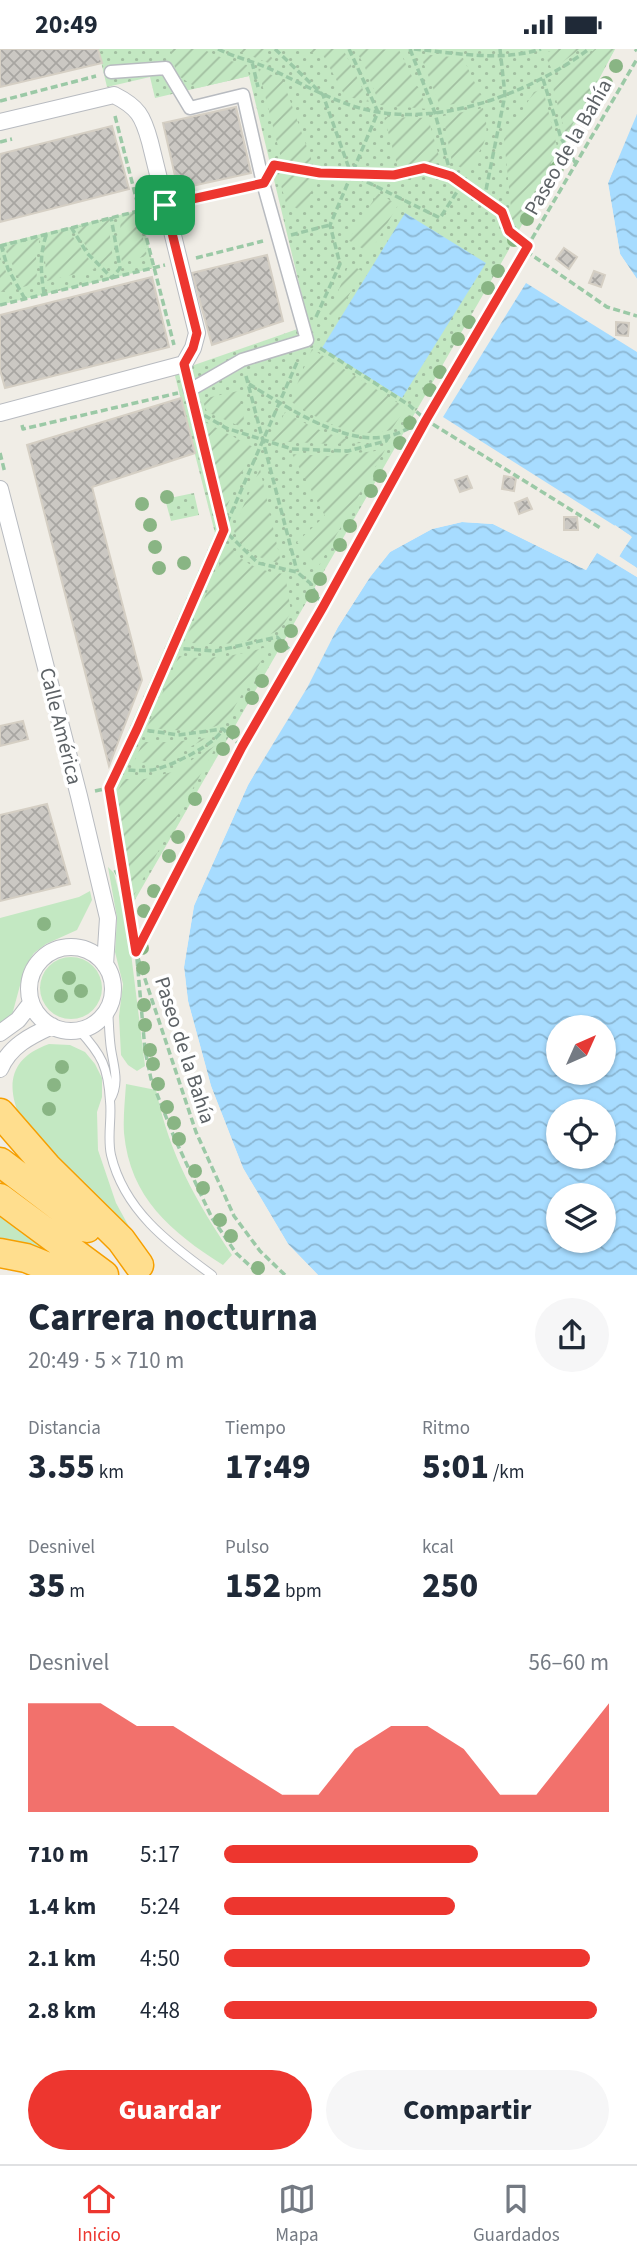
<!DOCTYPE html>
<html lang="es">
<head>
<meta charset="utf-8">
<style>
	body { margin:0; font-family:"Source Sans 3",sans-serif; background:#f6f6f7; color:#1f2937; height:100vh; display:flex; flex-direction:column; font-size:26px; white-space:nowrap }
	* { box-sizing:border-box; margin:0 }
	p { font-size:23px; color:#747a83 }
	.icon { flex:none; width:38px; height:38px; fill:none; stroke:currentColor; stroke-width:2; stroke-linecap:round; stroke-linejoin:round }
	.map { position:relative; height:1226px; overflow:hidden }
	.sheet { display:flex; flex-direction:column; background:#fff; flex:1 }
	.sheet>* { flex:none }
	.needle { width:46px; rotate:45deg }
	.tools { position:absolute; left:546px; top:966px; display:grid; gap:14px }
	.tools a { display:grid; place-items:center; width:70px; height:70px; border-radius:50%; background:#fff; box-shadow:0 2px 5px #0004; font-size:35px }
	.pin { position:absolute; display:grid; place-items:center; width:60px; height:60px; color:#fff; margin:-30px; border-radius:14px; box-shadow:0 4px 10px #0006 }
	.round { display:grid; place-items:center; flex:none; width:74px; height:74px; border-radius:37px; background:#f6f6f7 }
	.summary { display:flex; align-items:center; justify-content:space-between; height:119px; padding:0 28px }
	h1 { font-size:38px; font-weight:800; line-height:52px }
	.stats { display:grid; grid-template-columns:repeat(3,1fr); gap:10px; height:119px; padding:7px 28px }
	.stats div { display:grid; align-content:center }
	.stats b { font-size:35px; font-weight:800 }
	.stats small { font-size:19px; font-weight:400 }
	.stats p { font-size:19px }
	.chart { height:196px; padding:14px 28px }
	.chart p { display:flex; justify-content:space-between }
	.chart svg { width:100%; height:126px; margin-top:7px; fill:#ed362f; opacity:.7 }
	.primary-button { display:flex; gap:14px; margin-top:auto; padding:14px 28px }
	.primary-button a { flex:1; height:80px; border-radius:42px; background:#ed362f; color:#fff; font-size:28px; font-weight:800; line-height:80px; text-align:center }
	.primary-button a+a { background:#f6f6f7; color:#1f2937 }
	ul { padding:0 28px; list-style:none; font-size:23px }
	li { display:grid; grid-template-columns:112px 84px 1fr; align-items:center; height:52px }
	li i { height:18px; border-radius:9px; background:#ed362f }
	.status { display:flex; justify-content:space-between; align-items:center; height:49px; padding:0 35px; background:#fff; direction:ltr }
	.status svg { height:19px; fill:currentColor }
	.tab-bar { display:flex; justify-content:space-around; align-items:center; height:98px; border-top:2px solid #e0e1e3; background:#fff; font-size:19px; color:#747a83 }
	.tab-bar a { display:grid; justify-items:center; gap:4px }
	.tab-bar .active { color:#ed362f }
	.map>svg:first-child { display:block }
</style>
</head>
<body>
<div class="status"><b>20:49</b><svg viewBox="0 0 49 12"><path d="M0 12V9h3v3zM5 12V6h3v6zM10 12V3h3v9zM15 12V0h3v12zM26 1h20v11H26zM47 4h2v5h-2z"/></svg></div>
<div class="map">
<svg width="637" height="1226" viewBox="0 0 637 1226">
	<defs>
		<pattern id="park-dots" width="8" height="8" patternUnits="userSpaceOnUse" patternTransform="scale(1.75)"><rect width="8" height="8" fill="#c3e8c2"/><path d="M2 2h.1M6 6h.1" fill="none" stroke="#a2bfa1" stroke-width="1.8" stroke-linecap="round"/></pattern>
		<pattern id="garden-furrows" width="10" height="10" patternUnits="userSpaceOnUse" patternTransform="scale(1.75)"><rect width="10" height="10" fill="#c3e8c2"/><path d="M-1 1l2-2M0 10L10 0M9 11l2-2" fill="none" stroke="#a2bfa1"/></pattern>
		<pattern id="water-waves" width="16" height="10" patternUnits="userSpaceOnUse" patternTransform="scale(1.75)"><rect width="16" height="10" fill="#a7dcff"/><path d="M0 5q4-4 8 0t8 0" fill="none" stroke="#8bb6d2"/></pattern>
		<pattern id="building-cross-hatch" width="8" height="8" patternUnits="userSpaceOnUse" patternTransform="scale(1.75)"><rect width="8" height="8" fill="#cbc8c3"/><path d="M0 0l8 8M0 8l8-8" fill="none" stroke="#a8a6a2"/></pattern>
	</defs>
	<rect width="100%" height="100%" fill="#f0ede6"/>
	<!-- grass -->
	<path fill="#c3e8c2" d="M108,818l6,6 14,56 17,137 -8,5 -9,-6 -7,-10 -2,-39 4,-32 -8,-32 2,-34z
		M90,842l2,9 -15,30 -31,14 -12,9 -9,14 -13,48 -12,11v-108l79,-21z
		M40 939a31 31 0 1 1 62 0a31 31 0 1 1-62 0Z
		M49,995l21,1 15,7 10,12 7,14v19l-5,15 1,38 18,53 17,31 -111,-112c-17,-36 -13,-64 27,-78z
		M126,1035l30,6c14,66 39,109 76,165l-9,10c-52,-33 -93,-67 -99,-132 -1,-16 1,-33 2,-49z
		M0,1164l64,50 -64,-19z"/>
	<!-- park -->
	<path fill="url(#park-dots)" d="M98,0h517l-108,204 -375,652 -27,-121 110,-251 -41,-161 135,-47 -60,-249 -94,22 -5,-21 -43,10z
		M140,161l14,58 -154,37v-61z
		M194,444l5,22 -28,6 -6,-22z"/>
	<!-- garden -->
	<path fill="url(#garden-furrows)" d="M170,0h32l25,11 20,5 2,11 -52,12 -20,-13z
		M233,0h31l9,10 3,7z
		M298,0h45l26,53 -24,-6 -22,-41z
		M355,0l44,1 29,59 -48,-4 -16,-40z
		M557,0h23l-28,21 -8,-17z
		M595,0h20l-49,87 -14,-52c7,-11 32,-25 43,-35z
		M420,5l43,4 20,42 -43,6z
		M258,19l25,13 30,83 -31,-2z
		M543,40l15,62 -45,77 -9,-89 30,-47z
		M483,59c9,31 0,38 -17,63l-14,-9 -9,-46z
		M384,68l44,1 13,45 -29,1 -14,4z
		M277,122l40,7 -13,34 -18,-9z
		M378,144l20,12 -28,48 -22,-13z
		M137,163l10,44 -25,6 -3,-14 2,-32z
		M110,170v19l4,27 -10,3 -14,-15 -15,-25z
		M68,181l28,39 -49,12 -3,-31 7,-17z
		M40,189l-4,18 1,27 -14,4 -19,-40z
		M0,208l13,32 -13,3z
		M349,215l13,7 -26,48 -7,-5z
		M312,300l94,59 -15,22c-37,11 -71,-10 -101,-29z
		M238,342l8,38 -39,-17 -5,-13z
		M285,363c27,16 50,26 80,31l-34,1 -60,-3z
		M205,373l48,25 -29,66 -10,-39z
		M385,401l-67,117 -21,-25 28,-26 -33,-62 36,2z
		M260,420l21,94c-22,-3 -39,-13 -48,-34z
		M229,495c12,20 33,28 56,30l6,38c-4,7 -9,17 -18,21 -27,12 -60,13 -89,9z
		M270,597l-43,74c-15,14 -60,11 -80,7l32,-71c30,5 61,-1 91,-10z
		M207,689l-42,22 -32,4 10,-22h30z
		M218,695v-1l-85,154 -19,-99 10,-19h21l27,-7z"/>
	<!-- water -->
	<path fill="url(#water-waves)" fill-rule="evenodd" d="M637,65v165l-17,-25 -12,-71z
		M405,164l81,50 -84,135 -80,-50z
		M526,234l111,69v216l-18,-11 12,-21 -188,-119z
		M462,473l31,2 93,46 11,-18 40,25v698h-319l-30,-31 -45,-76 -32,-82 -23,-85 -4,-34 10,-62 54,-120 90,-158 32,-50 20,-25 42,-23zM558,978h46v46h-46zM558,1062h46v46h-46zM558,1146h46v46h-46z"/>
	<!-- pier -->
	<path fill="#f0ede6" d="M637,61l-29,73 12,71 17,25v4l-5,-3 -15,-25 -13,-72 24,-60z
		M462,469l32,2 91,45 8,-12 6,-3 38,23v4l-40,-24 -11,17 -93,-46 -31,-2 -30,7 -42,23 -20,25 -32,50 -31,61 -59,97 -54,121 -10,61 4,34 23,85 32,82 45,76 30,31h-5l-28,-29 -45,-76 -32,-83 -24,-85 -3,-35 9,-62 55,-122 90,-158 32,-50 21,-26 42,-23z
		M615,476l17,12 -13,19 18,12v4l-22,-14 12,-20 -14,-10z"/>
	<!-- building -->
	<path fill="url(#building-cross-hatch)" stroke="#d5cfc4" stroke-width="2" d="M0,0h98l4,14 -102,24z
		M236,58l15,66 -73,16 -15,-66z
		M112,77l17,63 -129,33v-68z
		M564,199l13,9 -8,12 -13,-10z
		M267,206l16,66 -71,24 -20,-72z
		M594,222l11,4 -4,12 -12,-4z
		M152,228l17,70 -164,41 -5,-18v-55z
		M616,273l13,1 -1,13 -12,-1z
		M181,349l14,55 -103,34 50,193 -33,86 -82,-321z
		M467,427l5,12 -12,4 -5,-12z
		M504,427l12,2 -2,13 -12,-2z
		M527,449l5,11 -13,5 -4,-11z
		M564,468h13l1,13h-14z
		M23,672l5,18 -28,7v-20z
		M47,755l23,80 -70,17v-86z"/>
	<g fill="none" stroke-linecap="round" stroke-linejoin="round">
		<defs>
			<path id="service" d="M108,959c1,14 1,28 3,41 3,19 9,34 -1,51
				M79,981c23,25 29,37 31,71 2,18 -3,36 1,54 13,55 57,88 101,120"/>
			<path id="pedestrian" d="M111,23l55,-4 24,40 53,-13 20,88 44,157 -65,20 -52,30"/>
			<path id="minor" d="M0,73l114,-27c24,12 29,21 36,47l47,191 -4,15 -9,16 -184,49
				M0,440l79,307 29,122 -3,47
				M29 940a42 42 0 1 1 84 0a42 42 0 1 1-84 0Z
				M0,984l18,-13 13,-17
				M0,1020c10,-23 30,-33 52,-43"/>
			<path id="motorway" d="M0,1064l47,54 74,73 18,25
				M0,1113l87,66
				M0,1149l104,77
				M0,1204l26,5 42,17"/>
		</defs>
		<!-- service casing -->
		<use href="#service" stroke="#b8bbc0" stroke-width="10"/>
		<!-- pedestrian casing -->
		<use href="#pedestrian" stroke="#b8bbc0" stroke-width="15"/>
		<!-- minor casing -->
		<use href="#minor" stroke="#b8bbc0" stroke-width="18"/>
		<!-- motorway casing -->
		<use href="#motorway" stroke="#f69f00" stroke-width="31"/>
		<!-- path -->
		<path stroke="#9bc9a6" stroke-width="3.5" stroke-dasharray="7 3.5" stroke-linecap="butt" d="M218,0c16,8 34,12 50,19 36,16 71,38 110,44 71,12 155,-21 211,-63
			M275,0l48,46 28,79 89,44 22,-34
			M410,0l25,64 16,63 51,36 7,19 19,15
			M414,0c41,4 87,13 127,0
			M635,0l2,2
			M252,13l6,25
			M543,30l18,59 15,26
			M0,52l96,-25
			M115,67l59,229
			M0,93l12,-3
			M274,116l46,8 74,2 30,-7 27,8
			M484,151l21,-105 -5,-46
			M182,153l67,-15
			M71,178l16,26 25,25 8,-10 -9,-51
			M291,186l39,-10
			M1,196l7,24 17,30
			M0,197l150,-38
			M526,202l81,56 30,9
			M196,209l67,-17
			M44,245c-3,-21 -5,-40 3,-61
			M0,256l165,-40
			M316,268l24,-53 -10,-39 48,-113 -29,-63
			M320,299l89,57 17,15 176,109
			M246,327l51,195
			M249,335c36,22 96,63 140,52 12,-3 24,-10 35,-15
			M193,354l31,127 34,33 39,9 13,11 13,23
			M195,361l31,18 66,21 56,2 38,-10 3,-5
			M22,376l1,4 155,-36
			M0,404l5,20
			M173,599l43,3 61,-14 18,18
			M137,680l41,6 45,-6 19,18
			M118,720c13,1 27,3 39,0 17,-5 58,-24 66,-40
			M109,739l27,163
			M95,742l14,-3 28,-59 161,-369
			M115,821l5,9 11,51
			M137,910l8,91 6,29 23,58 38,81 24,35 24,22
			M285,1226l-25,-24 -26,-35 -38,-84 -60,-180 106,-205 81,-140 103,-187 211,-361"/>
		<!-- service -->
		<use href="#service" stroke="#fff" stroke-width="8"/>
		<!-- pedestrian -->
		<use href="#pedestrian" stroke="#fff" stroke-width="12"/>
		<!-- minor -->
		<use href="#minor" stroke="#fff" stroke-width="16"/>
		<!-- motorway -->
		<use href="#motorway" stroke="#ffde8e" stroke-width="28"/>
	</g>
	<!-- trees -->
	<g fill="#89b584">
		<circle cx="616" cy="17" r="7"/>
		<circle cx="606" cy="34" r="7"/>
		<circle cx="587" cy="69" r="7"/>
		<circle cx="577" cy="85" r="7"/>
		<circle cx="557" cy="119" r="7"/>
		<circle cx="547" cy="135" r="7"/>
		<circle cx="527" cy="170" r="7"/>
		<circle cx="514" cy="191" r="7"/>
		<circle cx="498" cy="222" r="7"/>
		<circle cx="488" cy="239" r="7"/>
		<circle cx="469" cy="273" r="7"/>
		<circle cx="458" cy="290" r="7"/>
		<circle cx="440" cy="323" r="7"/>
		<circle cx="430" cy="341" r="7"/>
		<circle cx="410" cy="374" r="7"/>
		<circle cx="400" cy="394" r="7"/>
		<circle cx="380" cy="427" r="7"/>
		<circle cx="371" cy="442" r="7"/>
		<circle cx="167" cy="448" r="7"/>
		<circle cx="142" cy="455" r="7"/>
		<circle cx="150" cy="476" r="7"/>
		<circle cx="350" cy="477" r="7"/>
		<circle cx="340" cy="496" r="7"/>
		<circle cx="155" cy="498" r="7"/>
		<circle cx="184" cy="514" r="7"/>
		<circle cx="159" cy="519" r="7"/>
		<circle cx="320" cy="530" r="7"/>
		<circle cx="312" cy="547" r="7"/>
		<circle cx="291" cy="582" r="7"/>
		<circle cx="281" cy="597" r="7"/>
		<circle cx="262" cy="632" r="7"/>
		<circle cx="252" cy="649" r="7"/>
		<circle cx="233" cy="683" r="7"/>
		<circle cx="223" cy="700" r="7"/>
		<circle cx="195" cy="750" r="7"/>
		<circle cx="178" cy="788" r="7"/>
		<circle cx="169" cy="807" r="7"/>
		<circle cx="154" cy="842" r="7"/>
		<circle cx="144" cy="862" r="7"/>
		<circle cx="44" cy="875" r="7"/>
		<circle cx="142" cy="899" r="7"/>
		<circle cx="143" cy="919" r="7"/>
		<circle cx="69" cy="929" r="7"/>
		<circle cx="81" cy="942" r="7"/>
		<circle cx="61" cy="947" r="7"/>
		<circle cx="144" cy="956" r="7"/>
		<circle cx="145" cy="976" r="7"/>
		<circle cx="150" cy="1001" r="7"/>
		<circle cx="153" cy="1015" r="7"/>
		<circle cx="62" cy="1018" r="7"/>
		<circle cx="158" cy="1035" r="7"/>
		<circle cx="54" cy="1036" r="7"/>
		<circle cx="167" cy="1058" r="7"/>
		<circle cx="49" cy="1060" r="7"/>
		<circle cx="174" cy="1074" r="7"/>
		<circle cx="179" cy="1090" r="7"/>
		<circle cx="195" cy="1122" r="7"/>
		<circle cx="203" cy="1139" r="7"/>
		<circle cx="220" cy="1171" r="7"/>
		<circle cx="231" cy="1187" r="7"/>
		<circle cx="258" cy="1219" r="7"/>
	</g>
	<g fill="none" stroke-linecap="round" stroke-linejoin="round">
		<defs>
			<path id="route" d="M274,116l46,8 74,2 30,-7 27,8 51,36 7,19 19,15 -102,174 -103,187 -81,140 -106,205 -27,-164 28,-59 87,-199 -40,-166 9,-16 4,-15 -32,-128 99,-22z"/>
		</defs>
		<!-- route casing -->
		<use href="#route" stroke="#fff" stroke-width="14"/>
		<!-- route -->
		<use href="#route" stroke="#ed362f" stroke-width="9"/>
	</g>
	<g text-anchor="middle" dominant-baseline="central" stroke-width="7" stroke-linejoin="round" paint-order="stroke">
		<!-- street labels -->
		<g font-size="21" fill="#5d6266" stroke="#fff">
			<text transform="translate(568 98) rotate(-60)">Paseo de la Bahía</text>
			<text transform="translate(61 677) rotate(76)">Calle América</text>
			<text transform="translate(185 1001) rotate(72)">Paseo de la Bahía</text>
		</g>
	</g>
</svg>
<div class="tools">
<a><svg class="needle" viewBox="-14 -14 28 28"><path d="M0-13l5 13h-10z" fill="#e53935"/><path d="M0 13l5-13h-10z" fill="#747a83"/></svg></a>
<a><svg class="icon" aria-label="locate" viewBox="0 0 24 24"><circle cx="12" cy="12" r="6"/><path d="M12 2v4M12 18v4M2 12h4M18 12h4"/></svg></a>
<a><svg class="icon" aria-label="layers" viewBox="0 0 24 24"><path d="M12 4l9 5-9 5-9-5zM3 14l9 5 9-5"/></svg></a>
</div>
<div class="pin" style="left:165px;top:156px;background:#1e9e55"><svg class="icon" aria-label="arrive" viewBox="0 0 24 24"><path d="M6 21V4h12l-3 4 3 4H6"/></svg></div>
</div>
<section class="sheet">
<div class="summary"><div><h1>Carrera nocturna</h1><p>20:49 · 5 × 710 m</p></div><a class="round"><svg class="icon" aria-label="share" viewBox="0 0 24 24"><path d="M12 15V3M7 8l5-5 5 5M5 13v7h14v-7"/></svg></a></div>
<div class="stats">
<div><p>Distancia</p><b>3.55<small> km</small></b></div>
<div><p>Tiempo</p><b>17:49</b></div>
<div><p>Ritmo</p><b>5:01<small> /km</small></b></div>
</div>
<div class="stats">
<div><p>Desnivel</p><b>35<small> m</small></b></div>
<div><p>Pulso</p><b>152<small> bpm</small></b></div>
<div><p>kcal</p><b>250</b></div>
</div>
<div class="chart"><p><span>Desnivel</span>56–60 m</p>
<svg viewBox="0 0 160 44" preserveAspectRatio="none"><path d="M0 44V6L10 6L20 6L30 14L40 14L50 22L60 30L70 38L80 38L90 22L100 14L110 14L120 22L130 38L140 38L150 22L160 6V44z"/></svg>
</div>
<ul>
<li><b>710 m</b>5:17<i style="width:66%"></i></li>
<li><b>1.4 km</b>5:24<i style="width:60%"></i></li>
<li><b>2.1 km</b>4:50<i style="width:95%"></i></li>
<li><b>2.8 km</b>4:48<i style="width:97%"></i></li>
</ul>
<div class="primary-button"><a>Guardar</a><a>Compartir</a></div>
</section>
<nav class="tab-bar">
<a class="active"><svg class="icon" aria-label="home" viewBox="0 0 24 24"><path d="M3 11l9-7 9 7M6 9v11h12V9"/></svg>Inicio</a>
<a><svg class="icon" aria-label="map" viewBox="0 0 24 24"><path d="M3 6l6-2 6 2 6-2v14l-6 2-6-2-6 2zM9 4v14M15 6v14"/></svg>Mapa</a>
<a><svg class="icon" aria-label="saved" viewBox="0 0 24 24"><path d="M7 4h10v16l-5-4-5 4z"/></svg>Guardados</a>
</nav>
</body>
</html>
